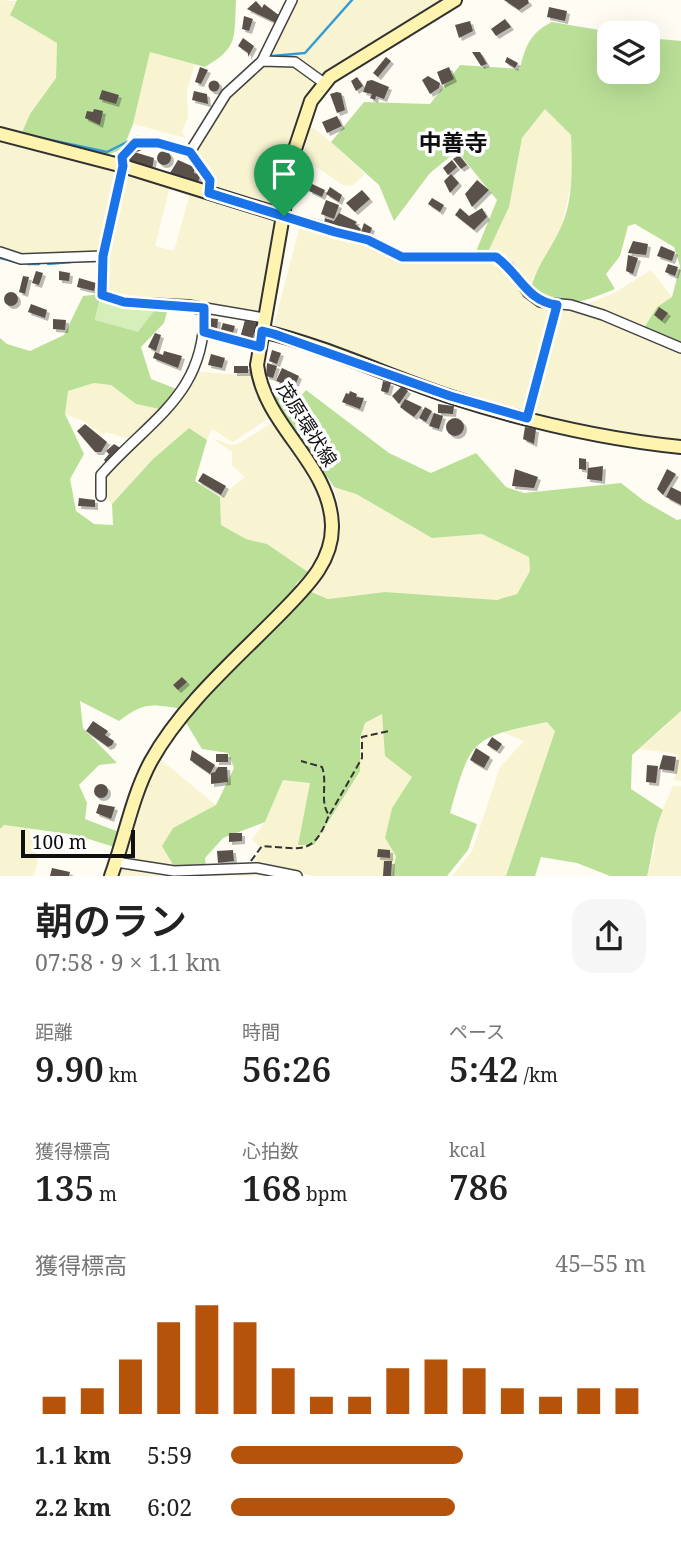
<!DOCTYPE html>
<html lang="ja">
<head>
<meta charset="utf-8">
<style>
	body { margin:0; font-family:"Noto Serif","Noto Sans JP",serif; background:#f6f6f6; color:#222; height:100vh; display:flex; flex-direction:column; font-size:26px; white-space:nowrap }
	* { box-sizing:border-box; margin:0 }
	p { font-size:23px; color:#767676 }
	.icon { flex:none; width:38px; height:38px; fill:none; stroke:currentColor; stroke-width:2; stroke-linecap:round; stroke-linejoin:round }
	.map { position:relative; height:876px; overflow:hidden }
	.details { display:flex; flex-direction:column; background:#fff; flex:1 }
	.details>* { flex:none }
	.buttons { position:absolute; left:597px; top:21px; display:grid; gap:14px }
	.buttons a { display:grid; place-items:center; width:63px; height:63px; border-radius:14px; background:#fff; box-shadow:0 7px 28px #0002; font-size:35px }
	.scale { position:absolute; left:21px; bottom:18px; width:114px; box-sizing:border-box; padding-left:7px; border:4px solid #101010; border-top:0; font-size:19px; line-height:24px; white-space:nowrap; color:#101010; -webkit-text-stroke:5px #fff; paint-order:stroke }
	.pin { position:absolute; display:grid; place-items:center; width:60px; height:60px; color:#fff; margin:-72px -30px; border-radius:50% 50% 50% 0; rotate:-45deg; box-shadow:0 0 7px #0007 }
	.pin .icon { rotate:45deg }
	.round { display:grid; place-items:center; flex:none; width:74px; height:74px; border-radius:21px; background:#f6f6f6 }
	.head { display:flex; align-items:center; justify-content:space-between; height:119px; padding:0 35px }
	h1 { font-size:38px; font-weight:600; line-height:52px }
	.metrics { display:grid; grid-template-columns:repeat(3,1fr); gap:10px; height:119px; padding:7px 35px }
	.metrics div { display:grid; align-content:center }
	.metrics b { font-size:35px; font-weight:600 }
	.metrics small { font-size:19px; font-weight:400 }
	.metrics p { font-size:19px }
	.chart { height:196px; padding:14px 35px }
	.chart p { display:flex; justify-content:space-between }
	.chart svg { width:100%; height:126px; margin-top:7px; stroke:#b45309; stroke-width:6 }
	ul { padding:0 35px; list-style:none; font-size:23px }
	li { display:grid; grid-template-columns:112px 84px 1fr; align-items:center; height:52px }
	li i { height:18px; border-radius:9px; background:#b45309 }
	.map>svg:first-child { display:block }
</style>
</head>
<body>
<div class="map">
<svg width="681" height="876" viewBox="0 0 681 876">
	<defs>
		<filter id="shadow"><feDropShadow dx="3" dy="3" stdDeviation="0" flood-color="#0004"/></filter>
	</defs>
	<rect width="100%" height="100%" fill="#fffcf4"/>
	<!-- farmland -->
	<path fill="#f8f4d1" d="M0,0l16,1 -6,14 47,28 -1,35 -26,36 -10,23 -20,-6z
		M293,0h155l-126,79 -28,-20h-25l-1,-6z
		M150,52l45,12 -8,26 1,27 -6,15 4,6 -53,-14z
		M262,65h31l25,18 -19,31 -20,90 -7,4 -55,-16 -23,-36 1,-11 33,-49z
		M545,109l26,26 1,45 -10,45 -30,55 -2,12 -11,-16 -32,-22 22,-47 13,-69z
		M311,126l20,16 34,32 -13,12 -9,-1 -41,-27z
		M0,141l119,30 -18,78 -4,4 -73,4 -24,-7z
		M127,173l43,14 -15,59 19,5 16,-58 88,27 -17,92 -4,2 -149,-18 -5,-6 1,-30 20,-85z
		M301,222l71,21 19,11 97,4 15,7 30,38 20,10 -26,99 -3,2 -170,-53 -72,-30 -8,-7z
		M651,270l21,27 -15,10 -13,21 -62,-22 32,-13z
		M563,308l25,3 93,40v93l-149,-28 24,-104z
		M194,371l58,5 4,18 13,24 -36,24 -21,-13 -5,11 -18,-12 -36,31 -41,45 -9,-7 1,-23 73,-71z
		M94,383l17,2 25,19 28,6 -30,30 -29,-8 -1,4 -21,-15 -19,-7 4,-23z
		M273,422l47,70 7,27 -2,25 -17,28 -41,-28 -21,-5 -25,-14 -1,-28 25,-20 -13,-12v-13l-20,-14 19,7 9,-2z
		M334,487l21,7 77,44 50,-4 47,23 1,14 -13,23 -20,6 -112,-8 -57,7 -19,-9 21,-24 9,-27 2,-20z
		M678,710l3,1v70l-7,-1 4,-26 -39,-5 30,-26z
		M382,714l4,32 26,31 -20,31 -7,30 11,18 -4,20h-78l-62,-12 9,-15 -9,-10 13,-17 18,-42 27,2 -11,63h16l45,-74v-32l5,-16z
		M547,722l8,8 -49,146h-54l20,-25 28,-84 24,-26 -22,-9z
		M161,760l55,45 -43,23 2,40 -51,-7 25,-79z
		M673,786h8v90h-34l7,-23 2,-29z
		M4,825l25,4 9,34 -5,13h-33v-47z
		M122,865l125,4 42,7h-170z"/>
	<!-- green -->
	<path fill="#d6eeb9" d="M101,294l56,13 -19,26 -43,-13z"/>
	<!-- forest -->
	<path fill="#bae097" d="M17,0h219c-2,38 3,47 -31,67l-55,-15 -17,72 -10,25 -16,6 -87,-18 10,-23 26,-36 1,-35 -47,-28z
		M552,22l65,11h-8v39h39v-34l33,3v304l-37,-17 13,-21 15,-10 8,-31 -6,-19 -39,-23 -7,2 -8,30 -14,18 9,15c-30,12 -56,24 -85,3 5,-24 21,-43 31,-65 13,-28 11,-62 10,-92l-26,-26 -23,29 -13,69 -22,47h-12l22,-54 -40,-49 -27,22 -36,48 -15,-36 -48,-43 33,-40 66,2 30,-39 60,4c5,-23 11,-37 32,-47z
		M101,294l-6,26 43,12 19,-25 11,1 -4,15 -23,24 10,32 28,11 -15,20 -28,-6 -25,-19 -17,-2 -26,8 -3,23 19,40 -14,25 6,32 18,13 19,1 -1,-21 41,-45 36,-31 18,12 -12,41 25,16 1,28 25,14 21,5 41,28 -13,13 33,14 57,-7 112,8 20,-6 13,-23 -1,-14 -47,-23 -50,4 -76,-44 -22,-7 -63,-92 25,7 10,-12 83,63 42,20 45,-20 30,34 18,6 97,-10 23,18 33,19 4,-1v192l-49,44 -1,34 32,21c-10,21 -10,44 -16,66h-37l-33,-13 -36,-6 -6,19h-29l49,-145 -8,-9c-76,16 -76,16 -97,91l27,11 -9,26 -21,26h-55l4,-20 -11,-18 7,-30 20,-31 -27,-21 -3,-42 -17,9 -5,16v32l-46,74h-16l12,-62 -27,-3 -18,42 -42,16 -18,20 1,10h-31l-13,-22 11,-18 43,-23 18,-37 -6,-15 -26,-4 -25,-41c-29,-4 -33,-5 -58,13l-39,-20 3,27 34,35 -18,2 -20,20 8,18 -2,16 34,13 -5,15 -38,-12 -72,-10 -4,4v-491l7,6 23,7 34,-16 19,-39z"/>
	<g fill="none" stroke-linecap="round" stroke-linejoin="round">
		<!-- stream -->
		<path stroke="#349bd9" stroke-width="2.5" d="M272,56l33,-3 47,-53
			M36,137l71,15 30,-15 24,3
			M170,142l14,3
			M0,258l20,5
			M80,261h17l2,4
			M28,264h11
			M48,264l23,-2
			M98,278v20l21,6
			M132,307l32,3
			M176,310h12l11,5"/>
	</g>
	<!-- building -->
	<path fill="#5a514c" filter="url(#shadow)" d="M504,0h24l1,3 -10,7z
		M256,1l6,7 2,-4 16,12 -4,7 -29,-14z
		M549,7l18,4 -2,10 -18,-4z
		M244,16l9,3 -4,12 -7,-2z
		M505,19l6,8 -15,9 -5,-7z
		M470,21l3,10 -14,7 -4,-13z
		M243,38l11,8 -6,11v-4l-10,-7z
		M472,52h8l7,12 -6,2z
		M386,57l5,4 -13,16 -5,-4z
		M507,57l11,6 -3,5 -10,-6z
		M200,67l8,3 -7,14 -6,-2z
		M449,67l5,12 -12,6 -5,-13z
		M428,76l12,7 -1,5 -9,6 -8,-14z
		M357,77l6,9 -7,5 -5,-10z
		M372,80l17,7 -5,12 -8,-3 -1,4 -5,-2 2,-4 -9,-2 4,-11z
		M208.5 86a5.5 5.5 0 1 1 11 0a5.5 5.5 0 1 1-11 0Z
		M102,90l17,5 -3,9 -17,-5z
		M194,91l13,3 1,10 -16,-4z
		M337,92l4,1 4,17 -8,3 -7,-19z
		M94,109l9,2 -3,14 -15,-7 2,-7 6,1z
		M337,116l5,10 -15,7 -5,-11z
		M157 158a7 7 0 1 1 14 0a7 7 0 1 1-14 0Z
		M131,151l23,7 -2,12 -25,-9z
		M459,155l8,10 -6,4 -8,-10z
		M178,160l16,7v6l7,2 -4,9 -27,-11z
		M452,160l5,7 -9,8 -5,-7z
		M451,174l8,9 -9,10 -6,-12z
		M477,180l12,10 -17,17 -7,-13z
		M312,184l13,6 -3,7 -13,-6z
		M330,187l12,8 -3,7 -13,-8z
		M362,190l8,9 -15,13 -9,-9z
		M432,198l12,7 -4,7 -12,-8z
		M326,200l13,5 -5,14 -13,-5z
		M460,208l9,8 13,-8 5,9 -13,13 -19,-15z
		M339,213l18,9 -2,2 6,5 -2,4 -35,-10 1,-5 9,3z
		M364,223l8,5 -3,8 -8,-4z
		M633,241l15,3 -2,11 -18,-2z
		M661,246l14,6 -3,9 -15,-5z
		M628,255l10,3 -5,16 -7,-3z
		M668,264l10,3 -3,9 -10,-4z
		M36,271l7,2 -4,12 -7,-2z
		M59,271l11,2 -1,8 -10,-1z
		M23,276l6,1 -4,17 -6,-2z
		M79,278l17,5 -2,8 -17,-4z
		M4 299a7 7 0 1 1 14 0a7 7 0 1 1-14 0Z
		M31,304l16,6 -2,8 -17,-6z
		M659,307l9,6 -6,8 -8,-6z
		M209,318l9,1 -1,11 -7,-1z
		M53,319l13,1 -1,10 -12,-1z
		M245,320l12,3 -5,18 -12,-3z
		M223,323l12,3 -3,10 -12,-4z
		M155,333l6,2 -5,16 -8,-4z
		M272,350l9,3 -4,11 -8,-3z
		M164,351l18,5 -4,12 -25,-10 2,-6 8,3z
		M211,354l14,4 -3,10 -14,-3z
		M267,363l10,3 -4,12 -7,-2z
		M234,366h14v7h-14z
		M282,368l17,8 -5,12 -18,-7z
		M383,381l8,2 -3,10 -7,-2z
		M402,386l6,5 -9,13 -7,-8z
		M350,391l7,3 -1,3 8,1 -4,11 -18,-7 4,-9 3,1z
		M405,399l17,8 -8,10 -14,-10z
		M438,404l16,2 -1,8 -15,-1z
		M425,407l7,4 -6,11 -7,-4z
		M434,413l9,3 -4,13 -10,-3z
		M446 427a9 9 0 1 1 18 0a9 9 0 1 1-18 0Z
		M85,424l22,18 -6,10h-6l-18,-21z
		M525,427l11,2 -2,15 -11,-5z
		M114,444l8,5 -15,15 -3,-4 5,-6 -3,-3z
		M579,458l7,1v11l-7,-1z
		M603,466l-1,15 -15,-2 1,-11z
		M515,469l23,8 -4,11 -22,-2z
		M667,469l9,5 -13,21 -6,-6z
		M203,473l23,13 -5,9 -23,-14z
		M671,487l10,5v13l-15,-8z
		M79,498l16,2v7l-17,-1z
		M182,677l5,5 -9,8 -5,-5z
		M93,721l15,10 -3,4 9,6 -2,4 -4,2 -22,-16z
		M492,737l10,7 -5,7 -10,-6z
		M476,748l14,9 -6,11 -14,-8z
		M192,750l23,15 -5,9 -20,-14z
		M216,754h12v8h-12z
		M663,755l13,2 -2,14 -15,-2z
		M647,765l11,1 -2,17 -10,-1z
		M227,767l1,15 -17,2v-11l4,-1 3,-5z
		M94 791a7 7 0 1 1 14 0a7 7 0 1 1-14 0Z
		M99,804l16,3 -4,12 -15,-6z
		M229,833h13v8l-13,1z
		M378,849l12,1v8l-13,-1z
		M233,850l1,11 -16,2 -1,-12z
		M384,861h8l-1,15h-8z
		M52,868l18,4 -1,4h-19z"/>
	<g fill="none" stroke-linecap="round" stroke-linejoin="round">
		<defs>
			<path id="lane" d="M528,416l29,-111"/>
			<path id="street" d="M262,61l30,-61
				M190,152c-25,-7 -49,-19 -68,5l1,9 -20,90 -1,39 22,7 64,3 76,13
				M209,193l1,-13 -20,-28 36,-58 36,-33 33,1 29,21
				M284,216l84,24 34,17h94l13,10 19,26 12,9 31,3 32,10 78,33
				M0,252l21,7 82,-3
				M204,332l56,15
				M101,496v-21c49,-56 106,-81 103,-167
				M116,862l58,9 83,-3 40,8"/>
			<path id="secondary" d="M0,134l123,32 161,50
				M262,331c63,15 124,44 186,65 74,24 155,43 233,51
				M111,876c14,-38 21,-80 40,-115 31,-56 85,-102 129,-147 25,-26 53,-51 52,-89 -2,-62 -68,-99 -75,-160l37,-213 17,-51 19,-24 125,-77"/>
		</defs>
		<!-- lane casing -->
		<use href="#lane" stroke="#434343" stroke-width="8"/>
		<!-- street casing -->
		<use href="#street" stroke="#434343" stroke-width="12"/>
		<!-- secondary casing -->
		<use href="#secondary" stroke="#323232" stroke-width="16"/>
		<!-- path -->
		<path stroke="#323232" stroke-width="2" stroke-dasharray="7 3.5" stroke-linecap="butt" d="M330,814l32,-56v-21l27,-6
			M251,861l11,-15c40,2 51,11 67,-31 -10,-13 -1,-32 -7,-48l-21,-6"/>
		<!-- lane -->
		<use href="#lane" stroke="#fff" stroke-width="4.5"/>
		<!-- street -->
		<use href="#street" stroke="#fff" stroke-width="9"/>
		<!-- secondary -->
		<use href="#secondary" stroke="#fff4af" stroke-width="12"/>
	</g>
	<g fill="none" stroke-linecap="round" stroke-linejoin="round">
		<defs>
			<path id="route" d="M135,143h23l32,9 20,28 -1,13 126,39 33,8 34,17h94c23,16 30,44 61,48l-30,113 -77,-22 -176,-62 -12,-3 -2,16 -56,-15v-24l-80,-6 -22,-7 1,-39 20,-90 -1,-9z"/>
		</defs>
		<!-- route casing -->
		<use href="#route" stroke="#fff" stroke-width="14"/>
		<!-- route -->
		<use href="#route" stroke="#1a73e8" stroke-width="9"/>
	</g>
	<g text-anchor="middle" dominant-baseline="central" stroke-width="7" stroke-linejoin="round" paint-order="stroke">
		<!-- street labels -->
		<g font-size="19" fill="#101010" stroke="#fff">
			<text transform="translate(307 424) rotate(58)">茂原環状線</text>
		</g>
		<!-- quarter labels -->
		<g font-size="23" font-weight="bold" fill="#101010" stroke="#fff">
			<text x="453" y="142">中善寺</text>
		</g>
	</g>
</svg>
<div class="buttons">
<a><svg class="icon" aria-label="layers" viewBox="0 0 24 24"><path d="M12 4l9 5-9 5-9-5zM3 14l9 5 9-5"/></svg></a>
</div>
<div class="scale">100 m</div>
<div class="pin" style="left:284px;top:216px;background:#1e9e55"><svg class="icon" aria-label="arrive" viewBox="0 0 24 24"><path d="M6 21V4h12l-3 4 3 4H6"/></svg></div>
</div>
<section class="details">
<div class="head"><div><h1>朝のラン</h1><p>07:58 · 9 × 1.1 km</p></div><a class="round"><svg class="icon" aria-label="share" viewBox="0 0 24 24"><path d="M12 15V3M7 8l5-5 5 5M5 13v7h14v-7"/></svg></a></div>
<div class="metrics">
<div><p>距離</p><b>9.90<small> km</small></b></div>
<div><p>時間</p><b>56:26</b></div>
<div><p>ペース</p><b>5:42<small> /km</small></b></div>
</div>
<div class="metrics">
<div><p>獲得標高</p><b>135<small> m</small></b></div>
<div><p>心拍数</p><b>168<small> bpm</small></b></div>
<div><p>kcal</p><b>786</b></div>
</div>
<div class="chart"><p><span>獲得標高</span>45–55 m</p>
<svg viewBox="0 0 160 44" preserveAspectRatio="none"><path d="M5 44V38M15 44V35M25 44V25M35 44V12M45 44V6M55 44V12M65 44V28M75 44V38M85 44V38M95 44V28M105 44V25M115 44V28M125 44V35M135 44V38M145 44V35M155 44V35"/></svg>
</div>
<ul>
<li><b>1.1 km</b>5:59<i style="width:56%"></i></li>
<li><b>2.2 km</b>6:02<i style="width:54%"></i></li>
</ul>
</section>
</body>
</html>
